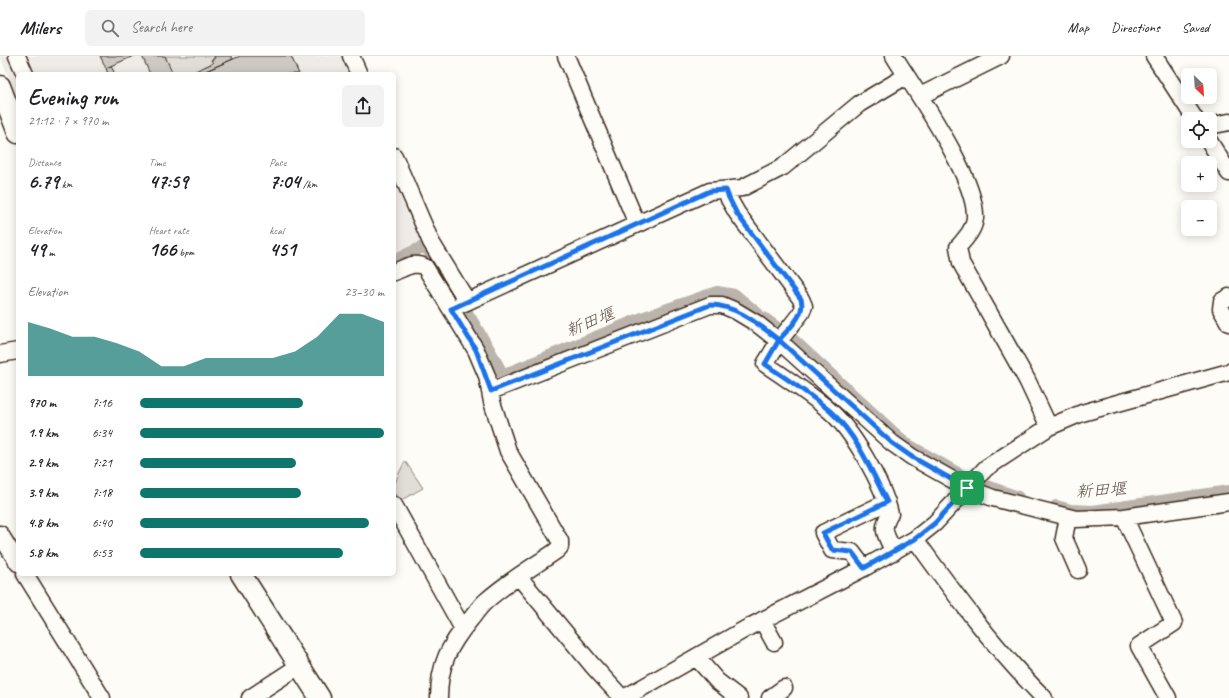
<!DOCTYPE html>
<html lang="en">
<head>
<meta charset="utf-8">
<style>
	body { margin:0; font-family:Caveat,"Klee One",sans-serif; background:#f2f2f2; color:#202124; height:100vh; display:flex; flex-direction:column; font-size:15px; white-space:nowrap }
	* { box-sizing:border-box; margin:0 }
	p { font-size:13px; color:#757577 }
	.icon { flex:none; width:22px; height:22px; fill:none; stroke:currentColor; stroke-width:2; stroke-linecap:round; stroke-linejoin:round }
	.map { position:relative; flex:1; overflow:hidden }
	.sheet { position:absolute; left:16px; top:16px; width:380px; height:504px; display:flex; flex-direction:column; background:#fff; border-radius:6px; box-shadow:0 2px 10px #0003 }
	.sheet>* { flex:none }
	.needle { width:26px; rotate:155deg }
	.fabs { position:absolute; left:1181px; top:12px; display:grid; gap:8px }
	.fabs a { display:grid; place-items:center; width:36px; height:36px; border-radius:6px; background:#fff; box-shadow:0 2px 10px #0003; font-size:20px }
	.pin { position:absolute; display:grid; place-items:center; width:34px; height:34px; color:#fff; margin:-17px; border-radius:8px; box-shadow:0 2px 6px #0006 }
	.round { display:grid; place-items:center; flex:none; width:42px; height:42px; border-radius:6px; background:#f2f2f2 }
	.head { display:flex; align-items:center; justify-content:space-between; height:68px; padding:0 12px }
	h1 { font-size:22px; font-weight:700; line-height:30px }
	.figures { display:grid; grid-template-columns:repeat(3,1fr); gap:6px; height:68px; padding:4px 12px }
	.figures div { display:grid; align-content:center }
	.figures b { font-size:20px; font-weight:700 }
	.figures small { font-size:11px; font-weight:400 }
	.figures p { font-size:11px }
	.chart { height:112px; padding:8px 12px }
	.chart p { display:flex; justify-content:space-between }
	.chart svg { width:100%; height:72px; margin-top:4px; fill:#0f766e; opacity:.7 }
	ul { padding:0 12px; list-style:none; font-size:13px }
	li { display:grid; grid-template-columns:64px 48px 1fr; align-items:center; height:30px }
	li i { height:10px; border-radius:5px; background:#0f766e }
	header { display:flex; align-items:center; gap:24px; box-sizing:border-box; height:56px; padding:0 20px; background:#fff; border-bottom:1px solid #e0e0e0 }
	header strong { font-size:19px }
	nav { display:flex; gap:22px; margin-inline-start:auto; font-size:14px }
	.search { width:280px; height:36px; background:#f2f2f2; display:flex; align-items:center; gap:10px; box-sizing:border-box; padding:0 14px; border-radius:6px; color:#757577; font-size:15px }
	.map>svg:first-child { display:block }
</style>
</head>
<body>
<header>
<strong>Milers</strong>
<div class="search"><svg class="icon" aria-label="search" viewBox="0 0 24 24"><circle cx="10" cy="10" r="6"/><path d="M15 15l6 6"/></svg>Search here</div>
<nav><a>Map</a><a>Directions</a><a>Saved</a></nav>
</header>
<div class="map">
<svg width="1229" height="642" viewBox="0 0 1229 642">
	<rect width="100%" height="100%" fill="#fdfcf7"/>
	<filter id="ink" filterUnits="userSpaceOnUse"><feTurbulence type="fractalNoise" baseFrequency=".025" numOctaves="2"/><feDisplacementMap in="SourceGraphic" scale="8" xChannelSelector="R" yChannelSelector="G"/><feConvolveMatrix kernelMatrix="1 2 1 2 8 2 1 2 1" color-interpolation-filters="sRGB"/></filter>
	<g filter="url(#ink)">
		<!-- built -->
		<path fill="#efece7" d="M0,0h347l8,18h-337v27z
			M394,108l33,78 -33,15z"/>
		<!-- green -->
		<path fill="#e1ded7" stroke="#8e847a" d="M165,0h49l1,2 -4,2 2,3 -24,11h-16z
			M405,405l18,27 -25,14c-8,-15 0,-26 7,-41z"/>
		<g fill="none" stroke-linecap="round" stroke-linejoin="round">
			<!-- canal -->
			<path stroke="#bbb4ad" stroke-width="12" d="M394,204l31,-14 8,12
				M465,253l24,40 14,26 139,-57 75,-26 18,3 23,19
				M764,262l15,11
				M788,279l117,108 63,36
				M978,427l40,14
				M1056,450l15,4 22,1 136,-20"/>
		</g>
		<!-- building -->
		<path fill="#cdc8c2" stroke="#3b2a1e" d="M100,0h34l-28,12z
			M142,0h23l8,18h-23z
			M214,0h17l2,3 -34,15h-10l24,-11 -2,-3 4,-2z
			M240,0h51l8,18h-100z
			M111,10l4,8h-7l-2,-6z"/>
		<g fill="none" stroke-linecap="round" stroke-linejoin="round">
			<defs>
				<path id="minor" d="M17,0l8,18
					M351,0l8,18
					M566,0l71,168
					M894,0c22,36 83,122 81,162 -1,12 -10,21 -17,29l3,16 66,117 22,47
					M1154,0l41,63
					M920,40l81,-40
					M1210,70l19,-4
					M1209,85l20,32
					M394,100l37,86 36,59
					M726,134l3,9 8,14 64,86 3,7 -3,7 -22,28 -14,23c22,15 45,30 65,47 23,20 53,73 60,103 -10,16 -4,21 4,38
					M394,216c11,-4 20,-11 31,-5l51,83 11,26 5,26 16,49 52,90v6l-4,4c-23,16 -49,31 -70,50 -6,5 -11,13 -16,19 -21,26 -31,44 -31,78
					M1229,241l-7,4 -1,8 8,14
					M451,253l259,-118 32,-3 41,-21 76,-63 47,-28
					M0,298l18,-3
					M491,335l219,-86h12l14,6 20,12 23,18 113,102 20,14 55,31 26,10 83,21 48,-2 105,-15
					M394,449l69,124
					M1068,461l-4,21 14,32
					M1124,461l50,106 -35,23 29,52
					M0,478l18,29
					M915,483c40,56 81,111 129,159
					M864,512l-12,-16 -20,-2 -9,-17 64,-31
					M25,518l77,124
					M519,521l73,88 30,33
					M762,564l12,22
					M696,601l21,24 22,17
					M250,642l49,-32
					M624,642l125,-71 115,-59 51,-29 20,-16 51,-55 63,-41 33,-14 147,-41
					M770,642l14,-10"/>
				<path id="major" d="M0,30l18,47
					M241,518l79,124"/>
			</defs>
			<!-- minor casing -->
			<use href="#minor" stroke="#3b2a1e" stroke-width="19"/>
			<!-- major casing -->
			<use href="#major" stroke="#3b2a1e" stroke-width="23"/>
			<!-- minor -->
			<use href="#minor" stroke="#fdfcf7" stroke-width="16"/>
			<!-- major -->
			<use href="#major" stroke="#fdfcf7" stroke-width="20"/>
		</g>
	</g>
	<g fill="none" stroke-linecap="round" stroke-linejoin="round" filter="url(#ink)">
		<defs>
			<path id="route" d="M967,432l-55,-31 -20,-14 -113,-103c9,-11 27,-25 22,-41l-64,-85 -8,-16 -3,-8 -16,1 -259,118 25,41 15,41 219,-86c27,0 49,20 69,35l-14,24c22,15 45,30 65,47 26,23 42,60 57,91l-64,31 9,17 20,2 12,16 51,-29 20,-16 32,-35"/>
		</defs>
		<!-- route casing -->
		<use href="#route" stroke="#fff" stroke-width="8"/>
		<!-- route -->
		<use href="#route" stroke="#1a73e8" stroke-width="5"/>
	</g>
	<g text-anchor="middle" dominant-baseline="central" stroke-width="3" stroke-linejoin="round" paint-order="stroke">
		<!-- water labels -->
		<g font-size="17" font-style="italic" fill="#615349" stroke="#fdfcf7">
			<text transform="translate(590 266) rotate(-22)">新田堰</text>
			<text transform="translate(1101 434) rotate(-4)">新田堰</text>
		</g>
	</g>
</svg>
<div class="fabs">
<a><svg class="needle" viewBox="-14 -14 28 28"><path d="M0-13l5 13h-10z" fill="#e53935"/><path d="M0 13l5-13h-10z" fill="#757577"/></svg></a>
<a><svg class="icon" aria-label="locate" viewBox="0 0 24 24"><circle cx="12" cy="12" r="6"/><path d="M12 2v4M12 18v4M2 12h4M18 12h4"/></svg></a>
<a>+</a>
<a>−</a>
</div>
<div class="pin" style="left:967px;top:432px;background:#1e9e55"><svg class="icon" aria-label="arrive" viewBox="0 0 24 24"><path d="M6 21V4h12l-3 4 3 4H6"/></svg></div>
<section class="sheet">
<div class="head"><div><h1>Evening run</h1><p>21:12 · 7 × 970 m</p></div><a class="round"><svg class="icon" aria-label="share" viewBox="0 0 24 24"><path d="M12 15V3M7 8l5-5 5 5M5 13v7h14v-7"/></svg></a></div>
<div class="figures">
<div><p>Distance</p><b>6.79<small> km</small></b></div>
<div><p>Time</p><b>47:59</b></div>
<div><p>Pace</p><b>7:04<small> /km</small></b></div>
</div>
<div class="figures">
<div><p>Elevation</p><b>49<small> m</small></b></div>
<div><p>Heart rate</p><b>166<small> bpm</small></b></div>
<div><p>kcal</p><b>451</b></div>
</div>
<div class="chart"><p><span>Elevation</span>23–30 m</p>
<svg viewBox="0 0 160 44" preserveAspectRatio="none"><path d="M0 44V11L10 15L20 20L30 20L40 24L50 29L60 38L70 38L80 33L90 33L100 33L110 33L120 29L130 20L140 6L150 6L160 11V44z"/></svg>
</div>
<ul>
<li><b>970 m</b>7:16<i style="width:67%"></i></li>
<li><b>1.9 km</b>6:34<i style="width:100%"></i></li>
<li><b>2.9 km</b>7:21<i style="width:64%"></i></li>
<li><b>3.9 km</b>7:18<i style="width:66%"></i></li>
<li><b>4.8 km</b>6:40<i style="width:94%"></i></li>
<li><b>5.8 km</b>6:53<i style="width:83%"></i></li>
</ul>
</section>
</div>
</body>
</html>
